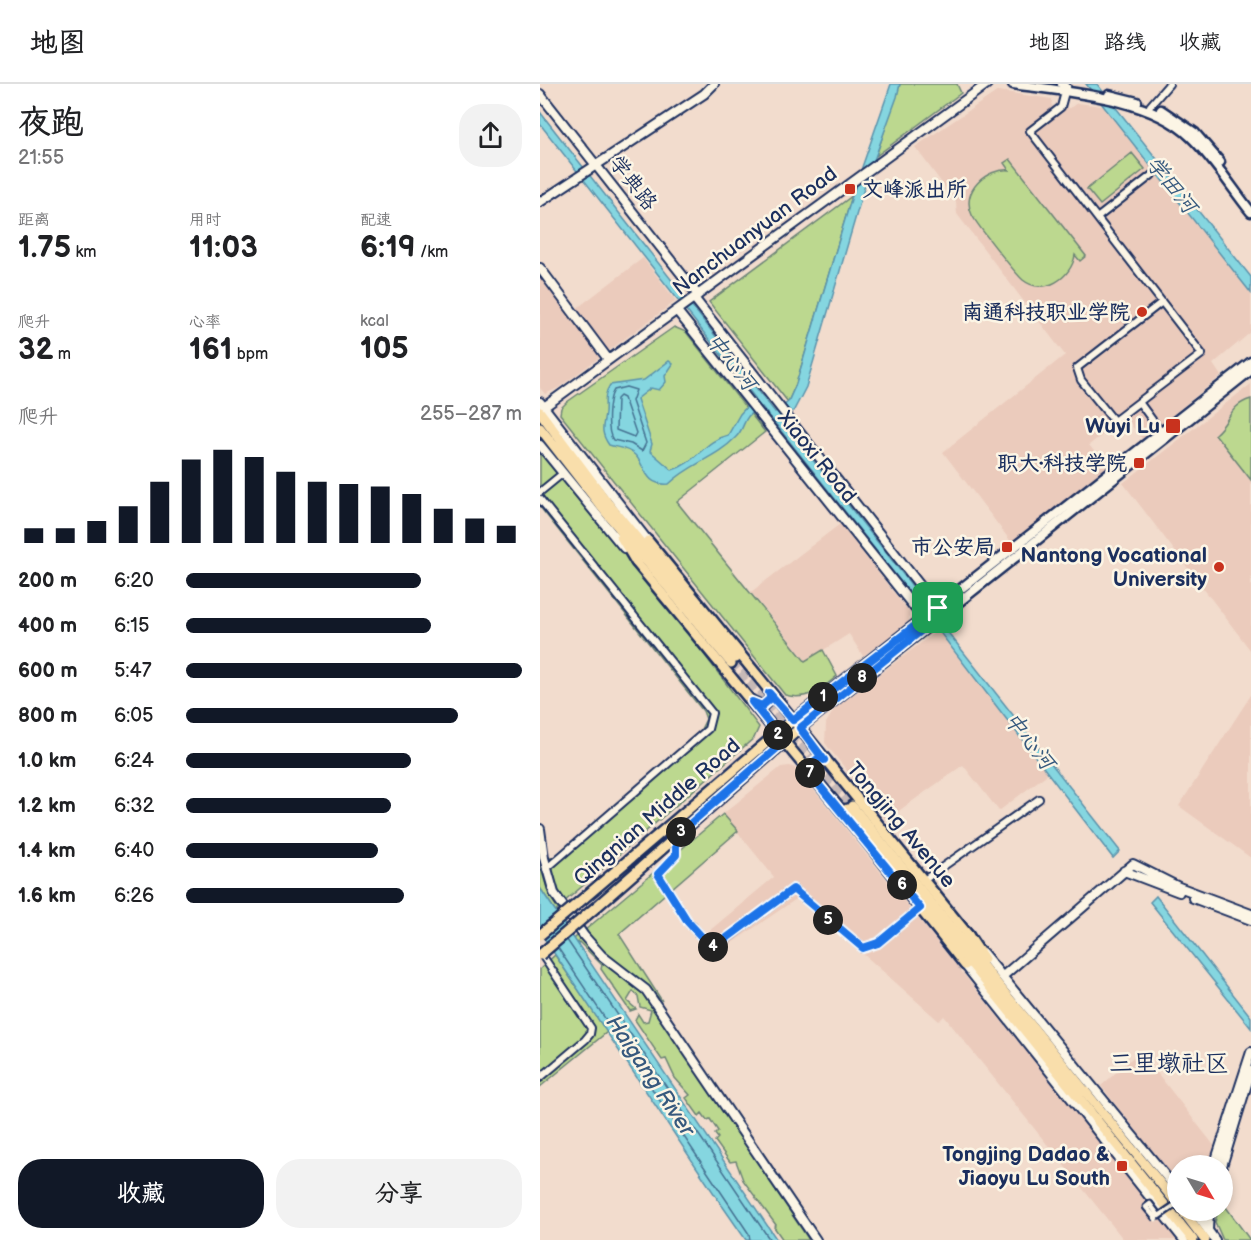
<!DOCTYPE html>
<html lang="zh">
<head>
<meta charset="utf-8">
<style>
	body { margin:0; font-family:"Balsamiq Sans","LXGW WenKai TC",sans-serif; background:#f2f2f2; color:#202124; height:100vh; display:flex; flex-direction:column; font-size:22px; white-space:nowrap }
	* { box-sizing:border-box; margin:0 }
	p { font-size:20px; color:#757577 }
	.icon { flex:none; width:33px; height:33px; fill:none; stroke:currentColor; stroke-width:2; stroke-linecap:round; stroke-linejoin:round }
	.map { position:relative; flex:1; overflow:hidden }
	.drawer { display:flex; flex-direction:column; background:#fff; width:540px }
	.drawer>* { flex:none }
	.needle { width:39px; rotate:128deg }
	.controls { position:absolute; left:627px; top:1071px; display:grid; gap:12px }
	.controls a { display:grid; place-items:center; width:66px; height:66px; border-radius:50%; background:#fff; box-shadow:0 3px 9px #0003; font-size:30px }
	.pin { position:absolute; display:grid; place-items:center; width:51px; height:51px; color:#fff; margin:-26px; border-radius:12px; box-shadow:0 3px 9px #0006 }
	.km { position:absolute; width:30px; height:30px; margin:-15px; border-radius:50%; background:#222; color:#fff; font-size:16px; line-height:30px; text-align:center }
	.round { display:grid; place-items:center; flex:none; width:63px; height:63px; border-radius:24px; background:#f2f2f2 }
	.overview { display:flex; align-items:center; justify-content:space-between; height:102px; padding:0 18px }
	h1 { font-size:33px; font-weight:800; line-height:45px }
	.stats { display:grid; grid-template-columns:repeat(3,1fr); gap:9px; height:102px; padding:6px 18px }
	.stats div { display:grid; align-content:center }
	.stats b { font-size:30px; font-weight:800 }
	.stats small { font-size:16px; font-weight:400 }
	.stats p { font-size:16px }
	.chart { height:168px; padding:12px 18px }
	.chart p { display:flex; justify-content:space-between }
	.chart svg { width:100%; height:108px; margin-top:6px; stroke:#111827; stroke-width:6 }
	.primary-button { display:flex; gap:12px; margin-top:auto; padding:12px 18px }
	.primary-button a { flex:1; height:69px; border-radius:24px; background:#111827; color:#fff; font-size:24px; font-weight:800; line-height:69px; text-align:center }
	.primary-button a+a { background:#f2f2f2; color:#202124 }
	ul { padding:0 18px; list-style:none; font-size:20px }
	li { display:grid; grid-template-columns:96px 72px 1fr; align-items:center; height:45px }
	li i { height:15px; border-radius:8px; background:#111827 }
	header { display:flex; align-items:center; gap:36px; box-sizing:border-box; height:84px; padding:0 30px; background:#fff; border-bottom:2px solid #e0e0e0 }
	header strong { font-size:28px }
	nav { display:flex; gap:33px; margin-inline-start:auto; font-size:21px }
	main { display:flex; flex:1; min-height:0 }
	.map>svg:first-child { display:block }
</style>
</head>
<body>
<header>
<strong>地图</strong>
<nav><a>地图</a><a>路线</a><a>收藏</a></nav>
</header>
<main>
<section class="drawer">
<div class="overview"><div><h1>夜跑</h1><p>21:55</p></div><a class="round"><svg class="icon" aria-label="share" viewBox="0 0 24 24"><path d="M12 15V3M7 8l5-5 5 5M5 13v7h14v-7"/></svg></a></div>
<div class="stats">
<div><p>距离</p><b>1.75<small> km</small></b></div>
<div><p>用时</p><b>11:03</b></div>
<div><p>配速</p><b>6:19<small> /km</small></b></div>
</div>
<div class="stats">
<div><p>爬升</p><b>32<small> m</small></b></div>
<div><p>心率</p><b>161<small> bpm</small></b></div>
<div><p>kcal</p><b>105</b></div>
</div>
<div class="chart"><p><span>爬升</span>255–287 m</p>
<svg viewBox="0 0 160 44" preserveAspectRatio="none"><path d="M5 44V38M15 44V38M25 44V35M35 44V29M45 44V19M55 44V10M65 44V6M75 44V9M85 44V15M95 44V19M105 44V20M115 44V21M125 44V24M135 44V30M145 44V34M155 44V37"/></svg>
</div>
<ul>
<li><b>200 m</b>6:20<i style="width:70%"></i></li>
<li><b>400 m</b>6:15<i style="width:73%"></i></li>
<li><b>600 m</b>5:47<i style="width:100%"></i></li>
<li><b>800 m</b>6:05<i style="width:81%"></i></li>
<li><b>1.0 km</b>6:24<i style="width:67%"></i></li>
<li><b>1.2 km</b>6:32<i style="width:61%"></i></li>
<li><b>1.4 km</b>6:40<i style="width:57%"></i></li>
<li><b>1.6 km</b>6:26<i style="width:65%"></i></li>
</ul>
<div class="primary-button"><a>收藏</a><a>分享</a></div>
</section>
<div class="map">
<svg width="711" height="1156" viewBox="0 0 711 1156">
	<rect width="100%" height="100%" fill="#f2dccd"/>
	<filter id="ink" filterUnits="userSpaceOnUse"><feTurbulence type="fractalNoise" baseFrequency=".0167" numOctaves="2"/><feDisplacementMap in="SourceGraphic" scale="12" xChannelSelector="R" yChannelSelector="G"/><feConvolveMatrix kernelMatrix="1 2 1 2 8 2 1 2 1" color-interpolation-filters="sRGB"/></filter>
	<g filter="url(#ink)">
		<!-- built -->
		<path fill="#ebcbbc" d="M458,7l54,8v7l18,2 7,-5 26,3 148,187v39l-38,32 8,12 -79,63 -17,-22 -36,28 18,22 -95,76 -69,-91 122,-97 -108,-141 -1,-12 -41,-55z
			M103,174l33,43 -118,87 -13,6 -5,-6v-119l32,43z
			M711,300v267l-128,-168z
			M300,440l69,88v7l-1,5 -45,32 -14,-22 -43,27 -55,-69z
			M398,546l112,142 -51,39 -36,-46 -77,55 -61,-77 1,-20 9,-15z
			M711,611v163l-72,-52z
			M250,682l7,3 382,471h-55l-180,-224 -5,5 -140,-124 -76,52 -14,-18 65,-54 -51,-63 58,-47z
			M600,967l76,97 -5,17 -33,1 -1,16 -76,-96z"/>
		<!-- green -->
		<path fill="#bcd88f" stroke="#6c8476" stroke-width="1.5" d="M360,0h57l4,9 -85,63z
			M592,69l13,16 -45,36 -13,-16z
			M470,75l76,97 -6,5 -5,-6c-3,22 -31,42 -52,25 -8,-7 -46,-55 -51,-65 -12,-24 15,-47 37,-45l-5,-7z
			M312,112l-56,188 -8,18 -79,-100z
			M134,243l12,5 79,100 -88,70 128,159 18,-11 14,26c-16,14 -30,25 -52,19l-225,-281 1,-6 6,-6z
			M711,315v81l-36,-46c16,-13 13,-28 36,-35z
			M0,367l120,145 99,131 -5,11 -190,164 -13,-27 -1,-17 7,-2 142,-123 7,-14 -3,-8 -163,-204z
			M183,730l15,17 -119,103 43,67c-25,-25 -55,-44 -78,-70z
			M0,781l9,30 9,14 -2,3 -16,-24z
			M38,851c20,25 47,40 69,63l162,242h-26l-9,-13 2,-2 -33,-45 -7,-19 -6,1 -15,-21 3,-3 -3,-4 3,-3 -8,-12 -3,1 -5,-7 -3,3 -13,-18 4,-3 -15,-17 -9,-19 -4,1 -27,-40 3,-6 5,8 5,-1 3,-11 -11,-3 -2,-11 -5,-5 -6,10 9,8 -6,2 -29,-42 1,-4 -23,-23 -3,1 -2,-4z
			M15,871l52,77 -67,55v-118z
			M683,1119l27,37h-27l-8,-18 3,-11 4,-1z"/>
		<!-- water -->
		<path fill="#85d6e0" stroke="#5b93ac" stroke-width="1.5" d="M351,0h9l-3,13 -32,88 -59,202 -12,23 -12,11 139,176 4,6 -4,4 -159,-200c-23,10 -14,19 -27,31 -19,20 -46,26 -66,46 -25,2 -23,-18 -34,-29 -7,-7 -17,-7 -26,-10 -9,-13 -6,-18 -4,-32 1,-12 -2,-17 5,-28l34,-5 25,-19 4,3 -8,12 1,6 -7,8 -8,-2 -14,11 15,45 -2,7 22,19c23,-6 33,-30 56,-35l12,-21 15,-16 -215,-274v-12l235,300 13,-10 8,-18 56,-188z
			M546,0h11l154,193v16z
			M403,542l177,225 -7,7 -175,-228z
			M0,804l237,352h-31l-25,-36 -181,-272z
			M616,812l95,121v11l-101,-126z"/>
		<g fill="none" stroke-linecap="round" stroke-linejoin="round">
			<!-- shore -->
			<path stroke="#457292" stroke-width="1.5" d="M86,303l10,3 -4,11 14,42 -4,8 -11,-7 -18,-4c-7,-9 -5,-41 1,-50z
				M80,312l4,2 12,35 -2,4 -18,-7 1,-31z
				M27,856l203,300
				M18,864l191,286 1,6"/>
			<!-- trunk-tunnel -->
			<path stroke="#c7b9b7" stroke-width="9" stroke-dasharray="9 4.5" stroke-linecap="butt" d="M196,574l116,148
				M191,579l116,146"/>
			<defs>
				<path id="minor" d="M525,8l-4,15 -31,24 172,223 -88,67 -33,-41 -4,-12 85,-66
					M609,27l1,-5 19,-22
					M557,134l55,-43
					M599,318l22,30
					M0,408l22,-18
					M0,415l172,214 -4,16 -162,140
					M136,753v18l-18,19 30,48 23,25h5l77,-58 70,59 15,-5 42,-35
					M384,796l115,-81
					M0,994l45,-38 5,-6 1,-6 -51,-76"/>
				<path id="tertiary" d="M522,0l4,3
					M0,10l158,201
					M0,118l164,-108 10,-10
					M0,184l68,91
					M154,214l246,313
					M137,227l249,311
					M0,318l108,139
					M4,323l443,-323
					M0,361l84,103
					M0,745l4,29 10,35 30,43 18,20 44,34 170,250
					M584,787l55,21
					M653,814l58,22
					M443,869l195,238
					M425,881l219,275
					M463,892l130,-112 46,23 72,27
					M674,1082l37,-114
					M682,1082l29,-95
					M653,1126l22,30
					M668,1146l1,-20"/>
				<path id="secondary" d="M473,0c54,8 137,13 178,53 23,22 40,50 60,75
					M569,11l28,7
					M621,26l34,23 25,29
					M212,617l11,5 8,-8 -2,-5
					M253,636l458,-358
					M260,644l451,-358"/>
				<path id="primary" d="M108,457l320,394
					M96,478l232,281 97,122
					M44,814l209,-178
					M55,824l205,-180"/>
				<path id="trunk" d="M0,328l67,90 129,156
					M0,344l64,82 127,153
					M81,453l15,25
					M312,722l326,399
					M307,725l346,431
					M428,851l16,24
					M642,1126l23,30"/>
			</defs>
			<!-- minor casing -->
			<use href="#minor" stroke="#1b2f5e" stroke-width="10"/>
			<!-- tertiary casing -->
			<use href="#tertiary" stroke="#1b2f5e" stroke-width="12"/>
			<!-- secondary casing -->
			<use href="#secondary" stroke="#1b2f5e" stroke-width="13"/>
			<!-- primary casing -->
			<use href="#primary" stroke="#1b2f5e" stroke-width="14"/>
			<!-- trunk casing -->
			<use href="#trunk" stroke="#1b2f5e" stroke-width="14"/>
			<!-- minor -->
			<use href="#minor" stroke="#fcf5e5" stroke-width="6"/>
			<!-- tertiary -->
			<use href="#tertiary" stroke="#fcf5e5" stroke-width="8"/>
			<!-- secondary -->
			<use href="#secondary" stroke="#fcf5e5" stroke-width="8"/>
			<!-- primary -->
			<use href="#primary" stroke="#f9deab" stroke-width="9"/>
			<!-- trunk -->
			<use href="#trunk" stroke="#f9deab" stroke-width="9"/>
			<defs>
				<path id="pedestrian-bridge" d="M616,1135l-10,-12 4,-3 9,12 19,-13"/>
				<path id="primary-bridge" d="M0,851l44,-37
					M0,871l55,-47"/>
			</defs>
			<!-- pedestrian-bridge casing -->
			<use href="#pedestrian-bridge" stroke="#1b2f5e" stroke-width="9" stroke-linecap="butt"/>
			<!-- primary-bridge casing -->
			<use href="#primary-bridge" stroke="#1b2f5e" stroke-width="14" stroke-linecap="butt"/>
			<!-- pedestrian-bridge -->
			<use href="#pedestrian-bridge" stroke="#fcf5e5" stroke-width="4.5"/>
			<!-- primary-bridge -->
			<use href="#primary-bridge" stroke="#f9deab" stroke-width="9"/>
		</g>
	</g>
	<g fill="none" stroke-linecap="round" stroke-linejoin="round" filter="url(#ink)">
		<defs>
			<path id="route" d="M398,524l4,6 -142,114 24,32 -5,-2 -9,7v9l110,134 -42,35 -15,5 -70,-59 -77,57 -5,1 -23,-25 -30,-48 18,-19v-19l108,-94 -32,-40 10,4 9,-8 -2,-5 24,27z"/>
		</defs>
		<!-- route casing -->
		<use href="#route" stroke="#fff" stroke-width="12"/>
		<!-- route -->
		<use href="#route" stroke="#1a73e8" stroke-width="8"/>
	</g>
	<!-- markers -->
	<g fill="#c8321e" stroke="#fcf5e5" stroke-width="2">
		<rect x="304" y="99" width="12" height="12" rx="3"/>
		<circle cx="602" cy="228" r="6"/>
		<rect x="625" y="334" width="16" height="16" rx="3"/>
		<rect x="593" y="373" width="12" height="12" rx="3"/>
		<rect x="461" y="457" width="12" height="12" rx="3"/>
		<circle cx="679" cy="483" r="6"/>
		<rect x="576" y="1076" width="12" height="12" rx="3"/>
	</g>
	<g text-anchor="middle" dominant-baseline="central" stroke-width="5" stroke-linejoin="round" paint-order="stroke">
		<!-- street labels -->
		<g font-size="21" fill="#1b2f5e" stroke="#fcf5e5">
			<text transform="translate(93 99) rotate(52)">学典路</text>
			<text transform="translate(215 147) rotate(-37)">Nanchuanyuan Road</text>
			<text transform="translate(277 373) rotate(51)">Xiaoxi Road</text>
			<text transform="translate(117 728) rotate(-41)">Qingnian Middle Road</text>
			<text transform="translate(361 741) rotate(50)">Tongjing Avenue</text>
		</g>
		<!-- poi labels -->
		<g font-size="21" font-weight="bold" fill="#1b2f5e" stroke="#fcf5e5" text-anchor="end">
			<text x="322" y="105" text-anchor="start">文峰派出所</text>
			<text x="590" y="228">南通科技职业学院</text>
			<text x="620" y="342">Wuyi Lu</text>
			<text x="587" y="379">职大·科技学院</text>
			<text x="455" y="463">市公安局</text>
			<text x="667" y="471">Nantong Vocational<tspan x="667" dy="24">University</tspan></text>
			<text x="570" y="1070">Tongjing Dadao &amp;<tspan x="570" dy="24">Jiaoyu Lu South</tspan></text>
		</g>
		<!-- water labels -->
		<g font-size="22" font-style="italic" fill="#36597e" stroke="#fcf5e5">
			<text transform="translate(631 101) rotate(51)">学田河</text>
			<text transform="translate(191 278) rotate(52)">中心河</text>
			<text transform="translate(489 657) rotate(52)">中心河</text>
			<text transform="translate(110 992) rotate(56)">Haigang River</text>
		</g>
		<!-- quarter labels -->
		<g font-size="24" fill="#1b2f5e" stroke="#fcf5e5">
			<text x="629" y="979">三里墩社区</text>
		</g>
	</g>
</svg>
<div class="controls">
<a><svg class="needle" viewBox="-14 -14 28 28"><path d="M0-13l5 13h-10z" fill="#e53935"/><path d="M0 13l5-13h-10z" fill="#757577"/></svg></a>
</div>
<div class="pin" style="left:398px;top:524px;background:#1e9e55"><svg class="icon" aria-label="arrive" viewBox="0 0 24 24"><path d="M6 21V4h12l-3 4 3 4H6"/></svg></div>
<b class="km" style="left:283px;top:613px">1</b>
<b class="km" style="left:238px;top:651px">2</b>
<b class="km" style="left:141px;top:748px">3</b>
<b class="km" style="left:173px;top:863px">4</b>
<b class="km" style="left:288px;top:836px">5</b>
<b class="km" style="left:362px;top:801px">6</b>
<b class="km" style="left:270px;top:689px">7</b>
<b class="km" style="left:322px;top:594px">8</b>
</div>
</main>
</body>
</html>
